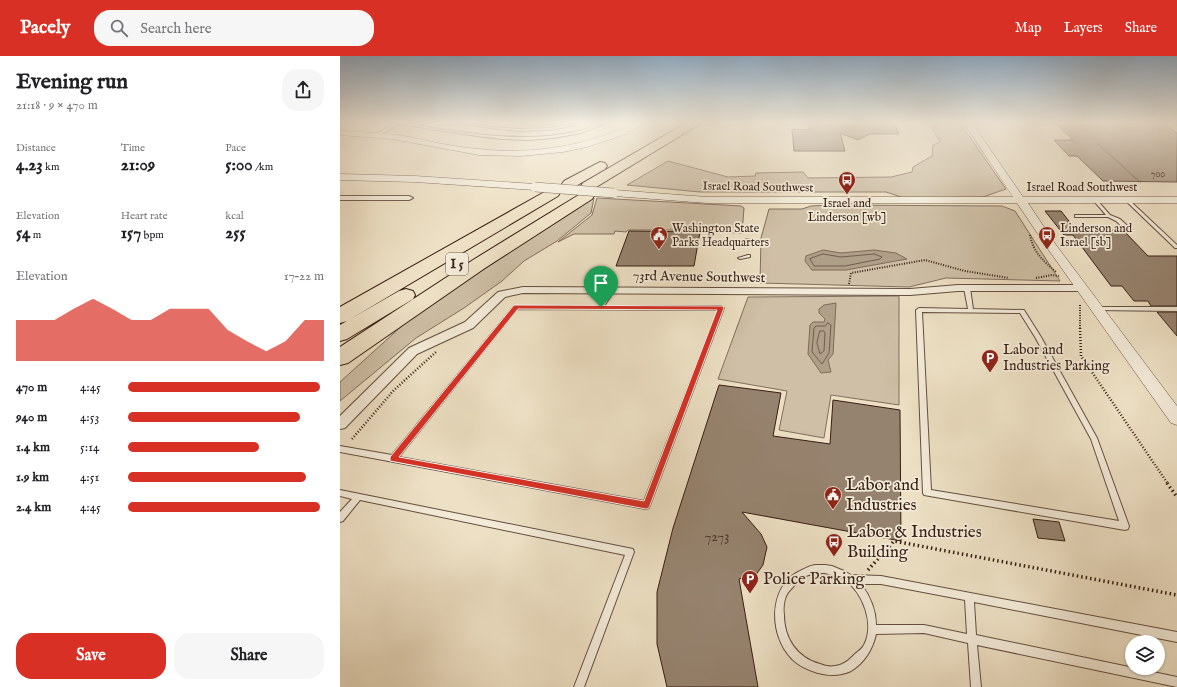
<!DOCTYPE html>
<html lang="en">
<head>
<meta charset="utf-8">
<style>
	body { margin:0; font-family:"IM FELL English",serif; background:#f6f6f6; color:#202124; height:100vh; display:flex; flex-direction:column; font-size:15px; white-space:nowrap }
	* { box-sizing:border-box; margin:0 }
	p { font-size:13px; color:#757577 }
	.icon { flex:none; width:22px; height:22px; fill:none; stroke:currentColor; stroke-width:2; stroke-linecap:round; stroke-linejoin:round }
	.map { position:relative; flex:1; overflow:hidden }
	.details { display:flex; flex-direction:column; background:#fff; width:340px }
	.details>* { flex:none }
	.buttons { position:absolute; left:785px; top:579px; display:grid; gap:8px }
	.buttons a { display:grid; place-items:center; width:40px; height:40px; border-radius:50%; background:#fff; box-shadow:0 1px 3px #0004; font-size:20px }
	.pin { position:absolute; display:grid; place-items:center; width:34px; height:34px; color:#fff; margin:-41px -17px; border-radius:50% 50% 50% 0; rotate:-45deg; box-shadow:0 0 4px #0007 }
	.pin .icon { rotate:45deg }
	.round { display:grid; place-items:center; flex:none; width:42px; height:42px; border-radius:16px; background:#f6f6f6 }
	.head { display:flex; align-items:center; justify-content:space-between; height:68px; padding:0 16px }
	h1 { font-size:22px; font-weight:700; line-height:30px }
	.metrics { display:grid; grid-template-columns:repeat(3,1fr); gap:6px; height:68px; padding:4px 16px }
	.metrics div { display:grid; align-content:center }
	.metrics b { font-size:17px; font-weight:700 }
	.metrics small { font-size:11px; font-weight:400 }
	.metrics p { font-size:11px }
	.chart { height:112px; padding:8px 16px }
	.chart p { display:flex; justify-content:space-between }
	.chart svg { width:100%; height:72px; margin-top:4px; fill:#d93025; opacity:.7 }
	.button { display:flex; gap:8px; margin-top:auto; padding:8px 16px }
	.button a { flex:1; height:46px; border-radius:16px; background:#d93025; color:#fff; font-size:16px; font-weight:700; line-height:46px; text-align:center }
	.button a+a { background:#f6f6f6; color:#202124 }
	ul { padding:0 16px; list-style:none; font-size:13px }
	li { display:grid; grid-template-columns:64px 48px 1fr; align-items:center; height:30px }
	li i { height:10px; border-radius:5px; background:#d93025 }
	header { display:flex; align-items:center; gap:24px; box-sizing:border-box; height:56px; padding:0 20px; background:#d93025; color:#fff }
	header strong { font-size:19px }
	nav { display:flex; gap:22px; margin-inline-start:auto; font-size:14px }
	.search { width:280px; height:36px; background:#f6f6f6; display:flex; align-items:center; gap:10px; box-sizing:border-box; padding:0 14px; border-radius:16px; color:#757577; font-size:15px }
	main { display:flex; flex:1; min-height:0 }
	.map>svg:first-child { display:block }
</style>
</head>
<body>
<header>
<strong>Pacely</strong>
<div class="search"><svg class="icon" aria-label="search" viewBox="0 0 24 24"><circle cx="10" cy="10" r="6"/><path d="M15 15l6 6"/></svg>Search here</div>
<nav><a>Map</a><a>Layers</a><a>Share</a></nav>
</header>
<main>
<section class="details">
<div class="head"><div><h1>Evening run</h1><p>21:18 · 9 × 470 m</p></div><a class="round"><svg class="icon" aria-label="share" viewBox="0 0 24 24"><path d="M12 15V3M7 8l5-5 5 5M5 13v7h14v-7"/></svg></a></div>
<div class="metrics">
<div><p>Distance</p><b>4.23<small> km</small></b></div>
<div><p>Time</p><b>21:09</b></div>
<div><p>Pace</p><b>5:00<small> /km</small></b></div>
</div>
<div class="metrics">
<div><p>Elevation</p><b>54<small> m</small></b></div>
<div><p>Heart rate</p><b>157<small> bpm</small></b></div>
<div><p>kcal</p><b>255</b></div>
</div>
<div class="chart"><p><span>Elevation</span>17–22 m</p>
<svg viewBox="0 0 160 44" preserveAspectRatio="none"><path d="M0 44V19L10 19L20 19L30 12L40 6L50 12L60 19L70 19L80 12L90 12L100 12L110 25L120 32L130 38L140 32L150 19L160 19V44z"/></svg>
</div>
<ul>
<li><b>470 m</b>4:45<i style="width:98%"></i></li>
<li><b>940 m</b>4:53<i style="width:88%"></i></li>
<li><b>1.4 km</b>5:14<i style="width:67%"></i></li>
<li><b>1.9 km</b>4:51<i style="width:91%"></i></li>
<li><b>2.4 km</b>4:45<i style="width:98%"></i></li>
</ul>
<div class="button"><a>Save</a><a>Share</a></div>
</section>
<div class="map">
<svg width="837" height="631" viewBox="0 0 837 631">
	<rect width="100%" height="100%" fill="#ede0c4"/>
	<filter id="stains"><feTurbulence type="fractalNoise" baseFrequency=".005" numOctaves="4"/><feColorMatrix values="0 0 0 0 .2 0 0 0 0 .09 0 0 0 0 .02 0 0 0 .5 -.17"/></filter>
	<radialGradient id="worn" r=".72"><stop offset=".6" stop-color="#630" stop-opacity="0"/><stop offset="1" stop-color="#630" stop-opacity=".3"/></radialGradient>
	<!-- green -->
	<path fill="#cebfa6" stroke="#826e5c" d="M589,67h31l46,66 -23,8 -79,1 -18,-6h-186l-73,-7 41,-24 60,16 27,-1 1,-3 47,-1 5,6 83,-1 21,-5 1,-5 19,-11 1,-11 7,-3z
		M254,142l-3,15 -34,28 -33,20 -22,20 -38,27 -48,30 -76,63v-19l75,-68z
		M257,142l144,8 3,2 -2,25 -36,-1 -2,-2h-76l-2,2 -11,-1 -1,3h-40l-16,8 34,-27z
		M489,149l173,1 13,5 45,70 -114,-3 -37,9 -149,-4 1,-45 8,-29h33l9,-3z
		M559,240v109l-68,-10 -7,43 -45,-8 8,-39 -69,-12 30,-82z"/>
	<!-- water -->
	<path fill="#af9e88" stroke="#7f6b59" d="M483,194l18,3 33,-3 22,3 11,6 -61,11h-34l-7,-9 1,-5z
		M496,247l-3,51 -5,6 3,12 -10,1 -13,-19 2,-29 3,-3h11l1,-3 -6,-6v-4l5,-4z"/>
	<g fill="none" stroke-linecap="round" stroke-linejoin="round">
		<!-- shore -->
		<path stroke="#735e4e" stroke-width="1" d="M483,198l18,3 33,-3 8,3 -2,2 -35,7h-31l-4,-7z
			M488,267l3,2 -2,28 -7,11 -10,-12 2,-24 2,-2h9z
			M480,275h4l1,2 -1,18 -4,3 -3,-11z"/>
	</g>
	<!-- building -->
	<path fill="#96836f" stroke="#371e13" d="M472,67h82l5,11h-29l-12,6 -18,-7 5,18h-51l-2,-22 18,1 -1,-5h4z
		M739,67h83l15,10v49l-74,-1 -26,-25h-8l-15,-16h19l-16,-15h26z
		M705,155h16l15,19h47l25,26h29v50h-26l-3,-5h-14l-12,-15h-11l-38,-51h-9z
		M289,175l71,1 -6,34h-78z
		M817,256h20v24z
		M379,329l62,8 -8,43 57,8 3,-44 67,10 1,131 -159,-29 19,22 6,13 -4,18 -8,11 -16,3 19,108h-91l-10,-43v-52l16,-64z
		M693,463l26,3 6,19 -27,-3z"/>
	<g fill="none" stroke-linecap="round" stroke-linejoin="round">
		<defs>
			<path id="service" d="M56,67h7c49,8 96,17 145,13 10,-1 21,-3 30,-5 10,-2 20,-8 30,-8l-28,10 -26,5 -26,2 -26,-1 -25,-3 -78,-12 -22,12 -3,-1z
				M116,67h8l26,4 30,2 29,-1 28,-5h6l-18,4 -16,3 -29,1 -30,-3z
				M176,67h35l-2,1 -18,1z
				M754,143h2l14,16 10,4 12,11v2h-4l-12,-11 -8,-4h-33v-2h31l-12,-14z
				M786,143h2l49,46v3h-2l-49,-47z
				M408,183l2,1v1l-10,2 -2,-1z
				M408,199h2v2l-10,2 -2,-1z
				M627,230l3,2 3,21 51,1 17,27 56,101 32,88 -1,3 -3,1 -201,-35 -1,-2 -7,-183 3,-2 49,1 -4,-21zM582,256l98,1 15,24 56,102 28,82 -188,-31z
				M272,232l3,2 -11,16h117l3,2 -75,200 -3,1 -306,-57v-6l52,9 122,-149h85l11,-17zM177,253l201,1 -74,191 -245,-44z
				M757,251h80v4l-82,-1 -1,-1 1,-1z
				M0,434l293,59 1,3 -50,135h-10l51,-132 -265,-55 -17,21 -3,1v-10l12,-13 -12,-3z
				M475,509h10l7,1 12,5 7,4 30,1 296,56v10l-203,-40 2,33 201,42v10l-200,-42 4,42h-10l-3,-44 -44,-10 -48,1c-3,15 -12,29 -25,37 -11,5 -21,5 -33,2 -10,-3 -19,-7 -26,-14 -23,-23 -24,-71 6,-87 6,-3 11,-6 17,-7zM485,517c7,2 14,3 20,7 18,13 30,44 19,65 -2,4 -6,6 -9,9 -6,6 -11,11 -20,12 -5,1 -10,0 -15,-2 -23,-6 -36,-26 -36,-49 -1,-7 0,-15 3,-21 2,-3 4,-5 6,-7 4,-6 12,-12 20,-13 4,-1 8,-1 12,-1zM521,528h20l84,16 2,34 -43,-9h-48c0,-15 -6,-29 -15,-41z"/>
			<path id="minor" d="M0,140h69l4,2 -4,2h-69z
				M618,229h124l5,3 -5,3h-124l-48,4 -387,-2 -18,4 -32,31 -56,26 -72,74 -5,1v-13l69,-68 56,-26 33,-30 25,-5 387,2z"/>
			<path id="tertiary" d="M296,67h10l-20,11 -39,13 -24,5 -42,4 -42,-1 -87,-16 -52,-4v-4c21,1 43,2 64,5 25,5 49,11 75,13 54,6 108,-3 157,-26z
				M624,67h8l51,74h154v6h-149l28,42 121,161v19l-6,-2 -123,-174 -31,-46h-310l-93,-7 -5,-3 5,-3 93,7h306z
				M0,118l75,2 120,8 5,3 -5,3 -120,-8 -75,-2z"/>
			<path id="motorway" d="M346,67h14l-2,2 -105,64 -5,1 -5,-1 -2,-3 2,-3z
				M260,106l5,1 2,3 -2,3 -31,18 -5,1 -5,-1 -2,-3 2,-3z
				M213,133l5,1 2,3 -2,3 -211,125 -7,2v-16l208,-117z
				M247,136l5,1 2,3 -2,3 -107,69 -137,95 -8,2v-18l133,-87 109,-67z
				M66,233l7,2 2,4 -2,4 -66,40 -7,2v-16l59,-34z"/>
		</defs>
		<!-- service casing -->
		<use href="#service" stroke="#644e3f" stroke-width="2"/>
		<!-- minor casing -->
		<use href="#minor" stroke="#644e3f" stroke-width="2"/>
		<!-- tertiary casing -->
		<use href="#tertiary" stroke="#644e3f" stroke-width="1"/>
		<!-- motorway casing -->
		<use href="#motorway" stroke="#371e13" stroke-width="2"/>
		<!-- path-far3 -->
		<path stroke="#371e13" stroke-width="1.5" stroke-dasharray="0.5 1" stroke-linecap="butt" d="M33,70l7,-3
			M758,88l43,39"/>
		<!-- path-far2 -->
		<path stroke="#371e13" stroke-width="2" stroke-dasharray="1 1.5" stroke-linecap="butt" d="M690,179c4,19 13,25 26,37
			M696,222l16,-3 7,1
			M509,228l2,-11 74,-13 40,11 44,7
			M740,249v24"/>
		<!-- path-far1 -->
		<path stroke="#371e13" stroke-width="2.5" stroke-dasharray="1 2" stroke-linecap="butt" d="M740,272l1,28 87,128
			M12,383l42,-49 42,-38"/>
		<!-- path -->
		<path stroke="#371e13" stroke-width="3.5" stroke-dasharray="1.5 3" stroke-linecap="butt" d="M827,427l10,14
			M528,514l26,-29 283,54"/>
		<!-- service -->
		<use href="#service" fill="#f3ebd9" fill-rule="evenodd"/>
		<!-- minor -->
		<use href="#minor" fill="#f3ebd9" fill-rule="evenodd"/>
		<!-- tertiary -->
		<use href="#tertiary" fill="#f3ebd9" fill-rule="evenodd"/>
		<!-- motorway -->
		<use href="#motorway" fill="#ede0c4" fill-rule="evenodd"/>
		<defs>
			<path id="tertiary-bridge" d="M195,131l79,6"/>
		</defs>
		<!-- tertiary-bridge casing -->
		<use href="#tertiary-bridge" stroke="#644e3f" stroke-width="10" stroke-linecap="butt"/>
		<!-- tertiary-bridge -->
		<use href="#tertiary-bridge" stroke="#f3ebd9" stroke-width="9"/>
	</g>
	<!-- sky -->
	<linearGradient id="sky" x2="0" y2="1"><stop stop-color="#91abc2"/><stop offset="0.43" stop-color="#f7f1e4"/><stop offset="1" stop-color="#f7f1e4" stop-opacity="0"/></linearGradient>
	<rect width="837" height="155" fill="url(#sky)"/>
	<!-- route -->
	<path fill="#d93025" stroke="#fff" fill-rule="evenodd" d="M174,249l209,1 1,2 -75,200 -3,1 -256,-48v-4zM178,253l199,1 -73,191 -245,-44z"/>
	<!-- icons -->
	<defs>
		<symbol id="bus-pin" viewBox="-11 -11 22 30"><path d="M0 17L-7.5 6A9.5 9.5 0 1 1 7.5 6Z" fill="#8f2418" stroke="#f3ebd9"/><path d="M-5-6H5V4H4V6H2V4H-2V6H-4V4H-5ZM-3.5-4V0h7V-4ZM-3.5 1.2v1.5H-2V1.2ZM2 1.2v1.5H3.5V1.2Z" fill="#fff"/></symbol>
		<symbol id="civic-pin" viewBox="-11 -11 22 30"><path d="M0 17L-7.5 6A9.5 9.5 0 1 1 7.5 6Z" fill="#8f2418" stroke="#f3ebd9"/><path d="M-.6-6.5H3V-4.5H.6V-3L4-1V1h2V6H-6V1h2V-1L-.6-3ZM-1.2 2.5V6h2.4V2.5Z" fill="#fff"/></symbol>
		<symbol id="parking-pin" viewBox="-11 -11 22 30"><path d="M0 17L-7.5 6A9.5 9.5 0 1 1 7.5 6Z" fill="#8f2418" stroke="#f3ebd9"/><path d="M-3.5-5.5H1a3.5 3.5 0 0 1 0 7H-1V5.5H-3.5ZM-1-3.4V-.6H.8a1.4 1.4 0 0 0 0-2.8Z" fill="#fff"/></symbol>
	</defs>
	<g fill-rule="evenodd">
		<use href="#bus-pin" x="497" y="114" width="20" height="27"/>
		<use href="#civic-pin" x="309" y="169" width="20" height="27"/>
		<use href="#bus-pin" x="697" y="169" width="20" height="27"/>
		<use href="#parking-pin" x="640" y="292" width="20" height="27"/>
		<use href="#civic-pin" x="483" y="429" width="20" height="27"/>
		<use href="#bus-pin" x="484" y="476" width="20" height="27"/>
		<use href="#parking-pin" x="400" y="513" width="20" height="27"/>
	</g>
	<g text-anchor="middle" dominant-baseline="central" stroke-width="3.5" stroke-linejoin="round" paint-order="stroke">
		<!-- far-number labels -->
		<g font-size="10" fill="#4f372a">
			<text x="818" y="118">700</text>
		</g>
		<!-- far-street labels -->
		<g font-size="12" fill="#371e13" stroke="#f3ebd9">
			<text transform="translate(418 131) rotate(1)">Israel Road Southwest</text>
			<text x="742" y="131">Israel Road Southwest</text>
		</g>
		<!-- far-poi labels -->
		<g font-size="12" fill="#371e13" stroke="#f3ebd9" text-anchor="start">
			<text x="507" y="147" text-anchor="middle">Israel and<tspan x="507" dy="14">Linderson [wb]</tspan></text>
			<text x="332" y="172">Washington State<tspan x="332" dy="14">Parks Headquarters</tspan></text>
			<text x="720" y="172">Linderson and<tspan x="720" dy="14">Israel [sb]</tspan></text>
		</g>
		<!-- shield labels -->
		<rect fill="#f3ebd9" stroke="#6f5c4e" stroke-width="1" x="106" y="197" width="22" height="22" rx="3"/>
		<g font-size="13" font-weight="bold" fill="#371e13">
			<text x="117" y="208">I 5</text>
		</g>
		<!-- street labels -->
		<g font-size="14" fill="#371e13" stroke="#f3ebd9">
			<text transform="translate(359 221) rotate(1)">73rd Avenue Southwest</text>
		</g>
		<!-- poi labels -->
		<g font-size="14" fill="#371e13" stroke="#f3ebd9" text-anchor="start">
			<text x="663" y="294">Labor and<tspan x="663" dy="16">Industries Parking</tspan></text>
		</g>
		<!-- near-number labels -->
		<g font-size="14" fill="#4f372a">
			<text x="377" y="481">7273</text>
		</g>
		<!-- near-poi labels -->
		<g font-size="17" fill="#371e13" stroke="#f3ebd9" text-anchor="start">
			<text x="506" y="429">Labor and<tspan x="506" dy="20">Industries</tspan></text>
			<text x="507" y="476">Labor &amp; Industries<tspan x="507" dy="20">Building</tspan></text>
			<text x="423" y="523">Police Parking</text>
		</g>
	</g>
	<rect width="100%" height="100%" filter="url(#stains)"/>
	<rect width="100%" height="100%" fill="url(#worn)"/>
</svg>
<div class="buttons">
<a><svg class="icon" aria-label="layers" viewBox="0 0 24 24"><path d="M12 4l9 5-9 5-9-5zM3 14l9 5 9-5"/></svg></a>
</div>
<div class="pin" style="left:261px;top:251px;background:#1e9e55"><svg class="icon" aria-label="arrive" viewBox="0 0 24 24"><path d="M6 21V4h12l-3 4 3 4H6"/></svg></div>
</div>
</main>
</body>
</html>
